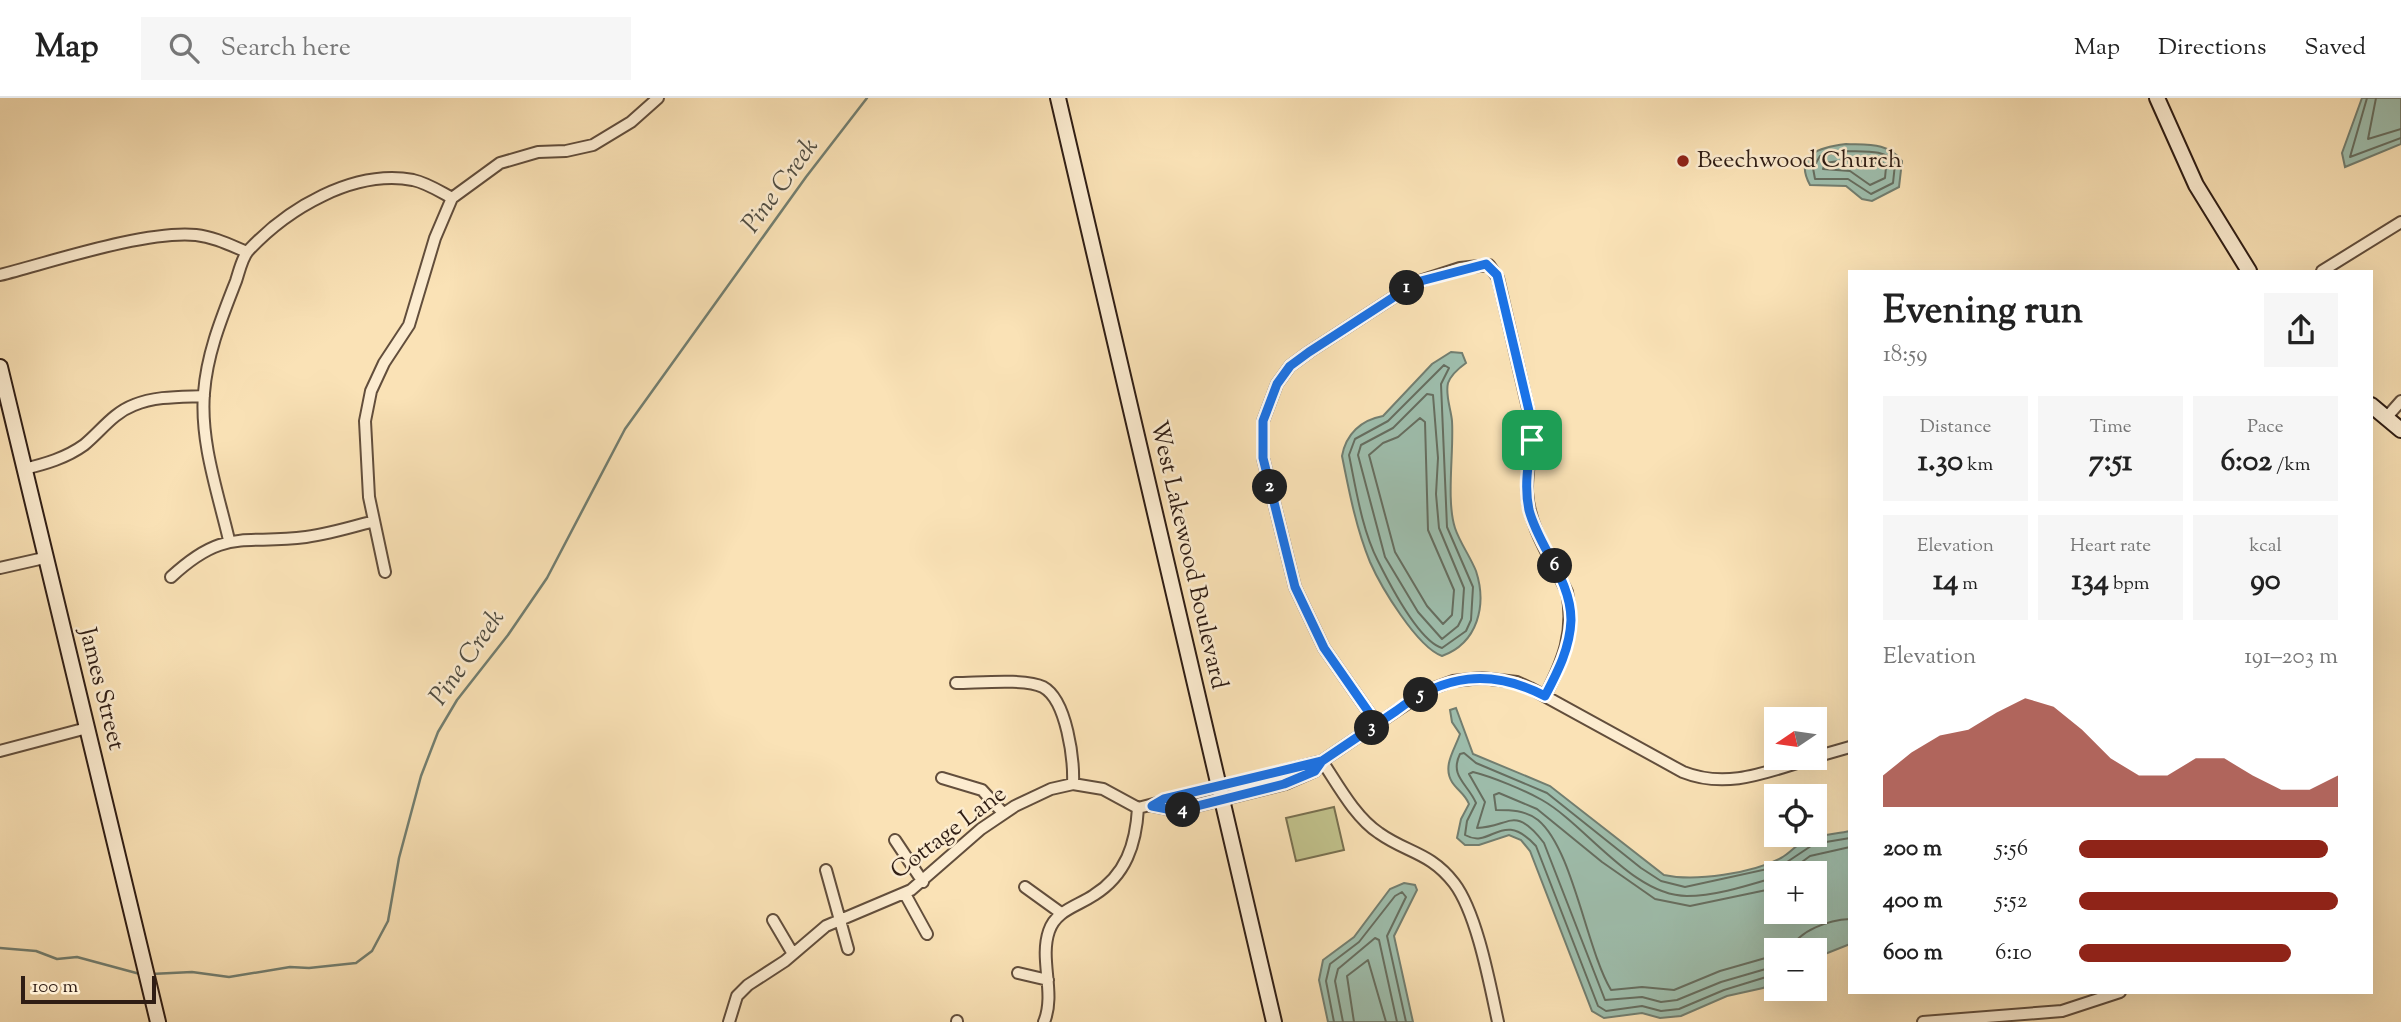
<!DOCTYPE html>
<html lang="en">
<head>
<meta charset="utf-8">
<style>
	body { margin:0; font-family:"Sorts Mill Goudy",serif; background:#f6f6f6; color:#222; height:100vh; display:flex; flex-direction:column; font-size:26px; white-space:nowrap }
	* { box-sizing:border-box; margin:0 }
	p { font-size:23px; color:#767676 }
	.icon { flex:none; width:38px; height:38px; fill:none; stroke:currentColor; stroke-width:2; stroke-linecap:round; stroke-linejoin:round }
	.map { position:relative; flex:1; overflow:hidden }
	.sheet { position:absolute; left:1848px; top:172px; width:525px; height:724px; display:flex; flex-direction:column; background:#fff; border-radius:0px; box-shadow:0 7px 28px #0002 }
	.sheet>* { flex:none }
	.needle { width:46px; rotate:257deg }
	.controls { position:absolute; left:1764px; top:609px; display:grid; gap:14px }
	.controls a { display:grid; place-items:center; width:63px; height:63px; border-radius:0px; background:#fff; box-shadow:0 7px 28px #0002; font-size:35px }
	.scale { position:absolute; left:21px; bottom:18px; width:135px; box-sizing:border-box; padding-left:7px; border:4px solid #2f1d14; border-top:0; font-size:19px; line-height:24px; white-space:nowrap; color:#2f1d14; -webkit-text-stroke:5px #fcecd0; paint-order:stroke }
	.pin { position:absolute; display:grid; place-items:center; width:60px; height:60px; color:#fff; margin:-30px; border-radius:14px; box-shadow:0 4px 10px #0006 }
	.km { position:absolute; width:35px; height:35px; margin:-18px; border-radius:50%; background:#222; color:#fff; font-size:19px; line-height:35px; text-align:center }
	.round { display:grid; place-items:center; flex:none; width:74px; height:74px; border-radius:0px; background:#f6f6f6 }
	.headline { display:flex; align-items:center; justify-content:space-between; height:119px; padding:0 35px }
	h1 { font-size:38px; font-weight:800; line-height:52px }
	.stats { display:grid; grid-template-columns:repeat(3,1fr); gap:10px; height:119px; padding:7px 35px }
	.stats div { display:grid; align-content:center; border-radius:0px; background:#f6f6f6; text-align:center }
	.stats b { font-size:30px; font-weight:800 }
	.stats small { font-size:19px; font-weight:400 }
	.stats p { font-size:19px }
	.chart { height:196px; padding:14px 35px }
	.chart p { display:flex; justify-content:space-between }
	.chart svg { width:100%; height:126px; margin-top:7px; fill:#8f2418; opacity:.7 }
	ul { padding:0 35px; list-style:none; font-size:23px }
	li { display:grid; grid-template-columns:112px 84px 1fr; align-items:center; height:52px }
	li i { height:18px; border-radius:9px; background:#8f2418 }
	header { display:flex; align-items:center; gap:42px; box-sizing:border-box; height:98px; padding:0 35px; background:#fff; border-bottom:2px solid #e0e0e0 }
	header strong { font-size:33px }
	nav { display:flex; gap:38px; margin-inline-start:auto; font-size:24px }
	.search { width:490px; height:63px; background:#f6f6f6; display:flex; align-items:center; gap:18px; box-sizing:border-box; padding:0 24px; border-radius:0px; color:#767676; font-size:26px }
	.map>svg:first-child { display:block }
</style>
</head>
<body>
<header>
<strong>Map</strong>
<div class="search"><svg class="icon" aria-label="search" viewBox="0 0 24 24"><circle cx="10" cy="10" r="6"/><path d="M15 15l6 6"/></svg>Search here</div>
<nav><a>Map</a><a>Directions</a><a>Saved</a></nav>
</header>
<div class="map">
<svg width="2401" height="924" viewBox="0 0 2401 924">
	<rect width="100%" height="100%" fill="#fae2b6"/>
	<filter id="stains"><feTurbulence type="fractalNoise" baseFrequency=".00286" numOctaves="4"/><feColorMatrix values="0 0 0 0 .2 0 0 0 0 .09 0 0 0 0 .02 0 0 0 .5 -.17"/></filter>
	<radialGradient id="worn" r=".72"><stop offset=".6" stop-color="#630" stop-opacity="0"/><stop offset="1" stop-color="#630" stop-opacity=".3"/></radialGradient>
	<!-- green -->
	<path fill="#c1c28c" stroke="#787050" stroke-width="2" d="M1334,709l10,43 -48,11 -10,-43z"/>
	<!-- water -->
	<path fill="#9ebead" stroke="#727e70" stroke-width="2" fill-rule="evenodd" d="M2362,0h39v46l-56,23 -3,-14z
		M1846,46c21,1 42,-2 56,17l-3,26 -27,14 -10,-2 -16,-13 -36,-1c-17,-31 11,-38 36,-41z
		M1451,254l11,1 4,10c-7,5 -15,12 -18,20 -3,12 3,26 4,38 2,31 -6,79 3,107 5,15 15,28 21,43 11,34 2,72 -34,85 -25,-9 -61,-69 -72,-94 -14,-34 -21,-71 -28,-106 4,-22 19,-36 41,-40l49,-52z
		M1456,610l17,46 77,32 114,89c32,7 88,-2 117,-17 10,-5 16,-15 26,-18 13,-5 29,-6 43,-9v113l-35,14v-8h-39v30l-13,8 -36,8 -46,20 -21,2 -18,-5 -38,5 -12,-7 -62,-160 -9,-11 -12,-5 -30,10h-14l-8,-7 4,-19 8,-15c-4,-10 -12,-14 -17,-22 -10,-16 3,-33 8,-48l-8,-12 -2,-12zM1776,775h39v39h-39z
		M1404,785l11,2 2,5 -23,46 19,86h-85l-9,-42 4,-20 31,-23 36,-48z"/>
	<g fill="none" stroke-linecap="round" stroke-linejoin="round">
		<!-- shore -->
		<path stroke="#666e60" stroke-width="2" d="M2367,0l-17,59 51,-19
			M2376,0l-8,41 33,-10
			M1845,53c17,1 41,-3 50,13l-2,19 -22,11 -23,-15h-33l-2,-11 7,-12z
			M1846,62l37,3 3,4 -1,11 -15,7 -20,-14 -27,-2 2,-6z
			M1444,267l5,3 -8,16 6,143 26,60 -2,33 -5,11 -24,17c-23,-7 -53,-65 -64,-87 -16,-31 -22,-72 -29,-106l6,-16 33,-18z
			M1427,296l6,1 5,63 -2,36 3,34 25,60 -2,30 -4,8 -16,13 -24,-27 -33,-55 -27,-102 3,-10 32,-17z
			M1420,320l5,4 3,108 26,60 -2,25 -9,9 -16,-18 -32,-54 -26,-97 14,-12 15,-6z
			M1787,775l23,-17 40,-9
			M1776,779c-27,8 -60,19 -89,19 -54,0 -101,-71 -145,-96 -18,-10 -49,-23 -69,-28l-4,2 16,28 -8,26c33,-1 37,-24 67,15l61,157 37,-3 19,5 16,-2 44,-18 55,-16
			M1776,790l-86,18 -35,-7 -53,-37 -65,-53 -38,-16 -5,2 2,15c15,0 29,0 42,10 35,29 48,128 73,170l31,-3 32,3 46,-19 56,-16
			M1790,852c9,-20 39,-30 60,-31
			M1776,876l-52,16 -45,19 -18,2 -19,-5 -36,5 -8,-5 -62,-160c-35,-38 -44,4 -71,-11l2,-14 9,-18c-8,-19 -27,-27 -16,-49l4,-1 12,10 71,30 94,75 20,13 24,6 96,-21 33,-22 36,-6
			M1334,924l-8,-41 4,-17 29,-22 36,-46 7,-4 4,5 -19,39 19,86
			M1343,924l-8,-41 3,-12 37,-31 4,2 18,82
			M1354,924l-7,-46 21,-16 18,62"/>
		<!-- stream -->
		<path stroke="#727e70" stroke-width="2.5" d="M0,850l36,3 21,8 20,-2 63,17
			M151,876l41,-2 37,5 61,-10 19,1 47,-5 16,-12 16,-30 11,-63 22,-82 17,-44 19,-32 51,-65 39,-57 78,-149 181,-252 61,-79"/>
		<defs>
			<path id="street" d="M2322,173l79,-49
				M0,177c51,-13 146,-45 196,-40 18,2 34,10 51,17
				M2386,320l15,-17
				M24,371c21,-5 42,-11 60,-24 17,-14 29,-32 50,-40 22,-9 46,-8 70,-9
				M229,442c-11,-47 -29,-98 -25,-147 3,-40 18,-76 32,-112 3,-9 6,-23 12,-30 39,-42 105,-82 165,-71 14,3 26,11 39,18
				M0,470l44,-10
				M385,474l-16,-75 -4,-76 6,-30 13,-28 25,-38 26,-87 17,-40 48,-35 38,-11 28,-1 27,-6 38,-23 27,-24
				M171,479c54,-50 72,-32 135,-40 23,-3 46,-10 68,-16
				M956,585c21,0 70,-5 87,4 24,13 31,73 30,97
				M1377,626l-53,-76 -29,-61 -32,-129v-37l14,-37 13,-18 19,-14 108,-70 43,-14 29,-3 9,13 33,143c3,24 -5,47 -4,71 2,36 25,68 40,100 8,40 -4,69 -22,104
				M0,653l87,-23
				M1815,659l35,-10
				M1322,663c16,24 33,56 57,72 28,20 51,19 75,50 23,30 36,102 44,139
				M942,680l40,12 21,23
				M1152,708l25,5 108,-27 30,-13 7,-10 104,-70 27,-10 28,-3 36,4 13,6 153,84c45,18 86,-1 130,-14
				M895,742l28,42
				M826,772l22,79
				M1025,789l36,26
				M905,796l22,40
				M773,822l20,34
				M1018,875l30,7
				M957,923v1
				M729,924l8,-26 11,-11 37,-24 41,-35 85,-36 70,-61 34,-23 36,-17 22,-5 30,5 35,19 184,-47
				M1044,924c12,-29 -5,-62 5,-91 7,-21 29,-25 45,-36 32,-20 42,-51 44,-87
				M1923,924l139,-11 58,-19"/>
			<path id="secondary" d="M1058,0l216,924
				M2157,0l39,87 53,86
				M0,269l158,655
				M2371,307l30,25"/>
		</defs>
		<!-- street casing -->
		<use href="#street" stroke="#624e3c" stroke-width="14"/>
		<!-- secondary casing -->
		<use href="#secondary" stroke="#2f1d14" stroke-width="18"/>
		<!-- street -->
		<use href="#street" stroke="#fcecd0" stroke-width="10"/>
		<!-- secondary -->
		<use href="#secondary" stroke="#fcecd0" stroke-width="14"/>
	</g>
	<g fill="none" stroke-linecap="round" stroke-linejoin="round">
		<defs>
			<path id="route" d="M1532,342l-3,-29 -32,-136 -11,-11 -69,18 -108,70 -19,14 -13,18 -14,37v37l32,129 29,61 53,76 -55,37 -158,38 -12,7 25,5 107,-27 31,-13 7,-10 74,-50c48,-37 95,-43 149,-15 13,-25 25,-48 26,-76 0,-41 -32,-72 -42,-110 -5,-23 -1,-47 3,-70"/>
		</defs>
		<!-- route casing -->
		<use href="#route" stroke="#fff" stroke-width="14"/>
		<!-- route -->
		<use href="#route" stroke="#1a73e8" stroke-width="9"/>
	</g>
	<!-- markers -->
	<circle fill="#8f2418" stroke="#fcecd0" stroke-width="2.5" cx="1683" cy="63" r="7"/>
	<g text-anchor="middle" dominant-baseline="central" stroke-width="5" stroke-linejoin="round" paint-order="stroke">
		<!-- poi labels -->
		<g font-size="24" fill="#2f1d14" stroke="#fcecd0" text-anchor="start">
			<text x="1697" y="63">Beechwood Church</text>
		</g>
		<!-- street labels -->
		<g font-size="24" fill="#2f1d14" stroke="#fcecd0">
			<text transform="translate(1188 457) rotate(77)">West Lakewood Boulevard</text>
			<text transform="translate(101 591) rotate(76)">James Street</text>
			<text transform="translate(949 735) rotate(-37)">Cottage Lane</text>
		</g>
		<!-- water labels -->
		<g font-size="26" font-style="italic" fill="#504d42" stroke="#fcecd0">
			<text transform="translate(781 88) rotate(-54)">Pine Creek</text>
			<text transform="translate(468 560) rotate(-55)">Pine Creek</text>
		</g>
	</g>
	<rect width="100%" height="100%" filter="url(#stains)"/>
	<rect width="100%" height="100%" fill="url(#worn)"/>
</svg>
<div class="controls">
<a><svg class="needle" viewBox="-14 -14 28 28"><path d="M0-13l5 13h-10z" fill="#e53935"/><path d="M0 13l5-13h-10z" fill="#767676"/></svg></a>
<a><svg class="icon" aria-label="locate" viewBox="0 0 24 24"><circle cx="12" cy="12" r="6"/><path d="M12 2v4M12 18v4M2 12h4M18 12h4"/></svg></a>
<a>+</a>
<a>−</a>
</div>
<div class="scale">100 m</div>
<div class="pin" style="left:1532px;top:342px;background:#1e9e55"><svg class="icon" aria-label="arrive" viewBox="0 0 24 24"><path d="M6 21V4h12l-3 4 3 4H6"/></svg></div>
<b class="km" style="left:1407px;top:190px">1</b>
<b class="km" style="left:1270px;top:389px">2</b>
<b class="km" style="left:1372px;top:630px">3</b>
<b class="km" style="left:1183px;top:712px">4</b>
<b class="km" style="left:1421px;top:597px">5</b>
<b class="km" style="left:1555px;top:468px">6</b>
<section class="sheet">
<div class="headline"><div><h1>Evening run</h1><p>18:59</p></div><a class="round"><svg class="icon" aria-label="share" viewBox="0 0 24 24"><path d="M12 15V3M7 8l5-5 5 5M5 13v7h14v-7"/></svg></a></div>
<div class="stats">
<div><p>Distance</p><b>1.30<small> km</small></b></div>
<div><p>Time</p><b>7:51</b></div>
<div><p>Pace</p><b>6:02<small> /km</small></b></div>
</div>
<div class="stats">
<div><p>Elevation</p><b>14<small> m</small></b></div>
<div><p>Heart rate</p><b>134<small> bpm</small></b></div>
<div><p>kcal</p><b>90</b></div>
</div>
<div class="chart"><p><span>Elevation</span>191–203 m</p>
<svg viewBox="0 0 160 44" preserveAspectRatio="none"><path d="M0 44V33L10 25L20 19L30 17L40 11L50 6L60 9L70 17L80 27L90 33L100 33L110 27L120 27L130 33L140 38L150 38L160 33V44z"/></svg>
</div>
<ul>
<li><b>200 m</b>5:56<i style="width:96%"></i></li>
<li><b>400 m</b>5:52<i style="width:100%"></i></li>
<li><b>600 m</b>6:10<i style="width:82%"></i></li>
</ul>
</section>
</div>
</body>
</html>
